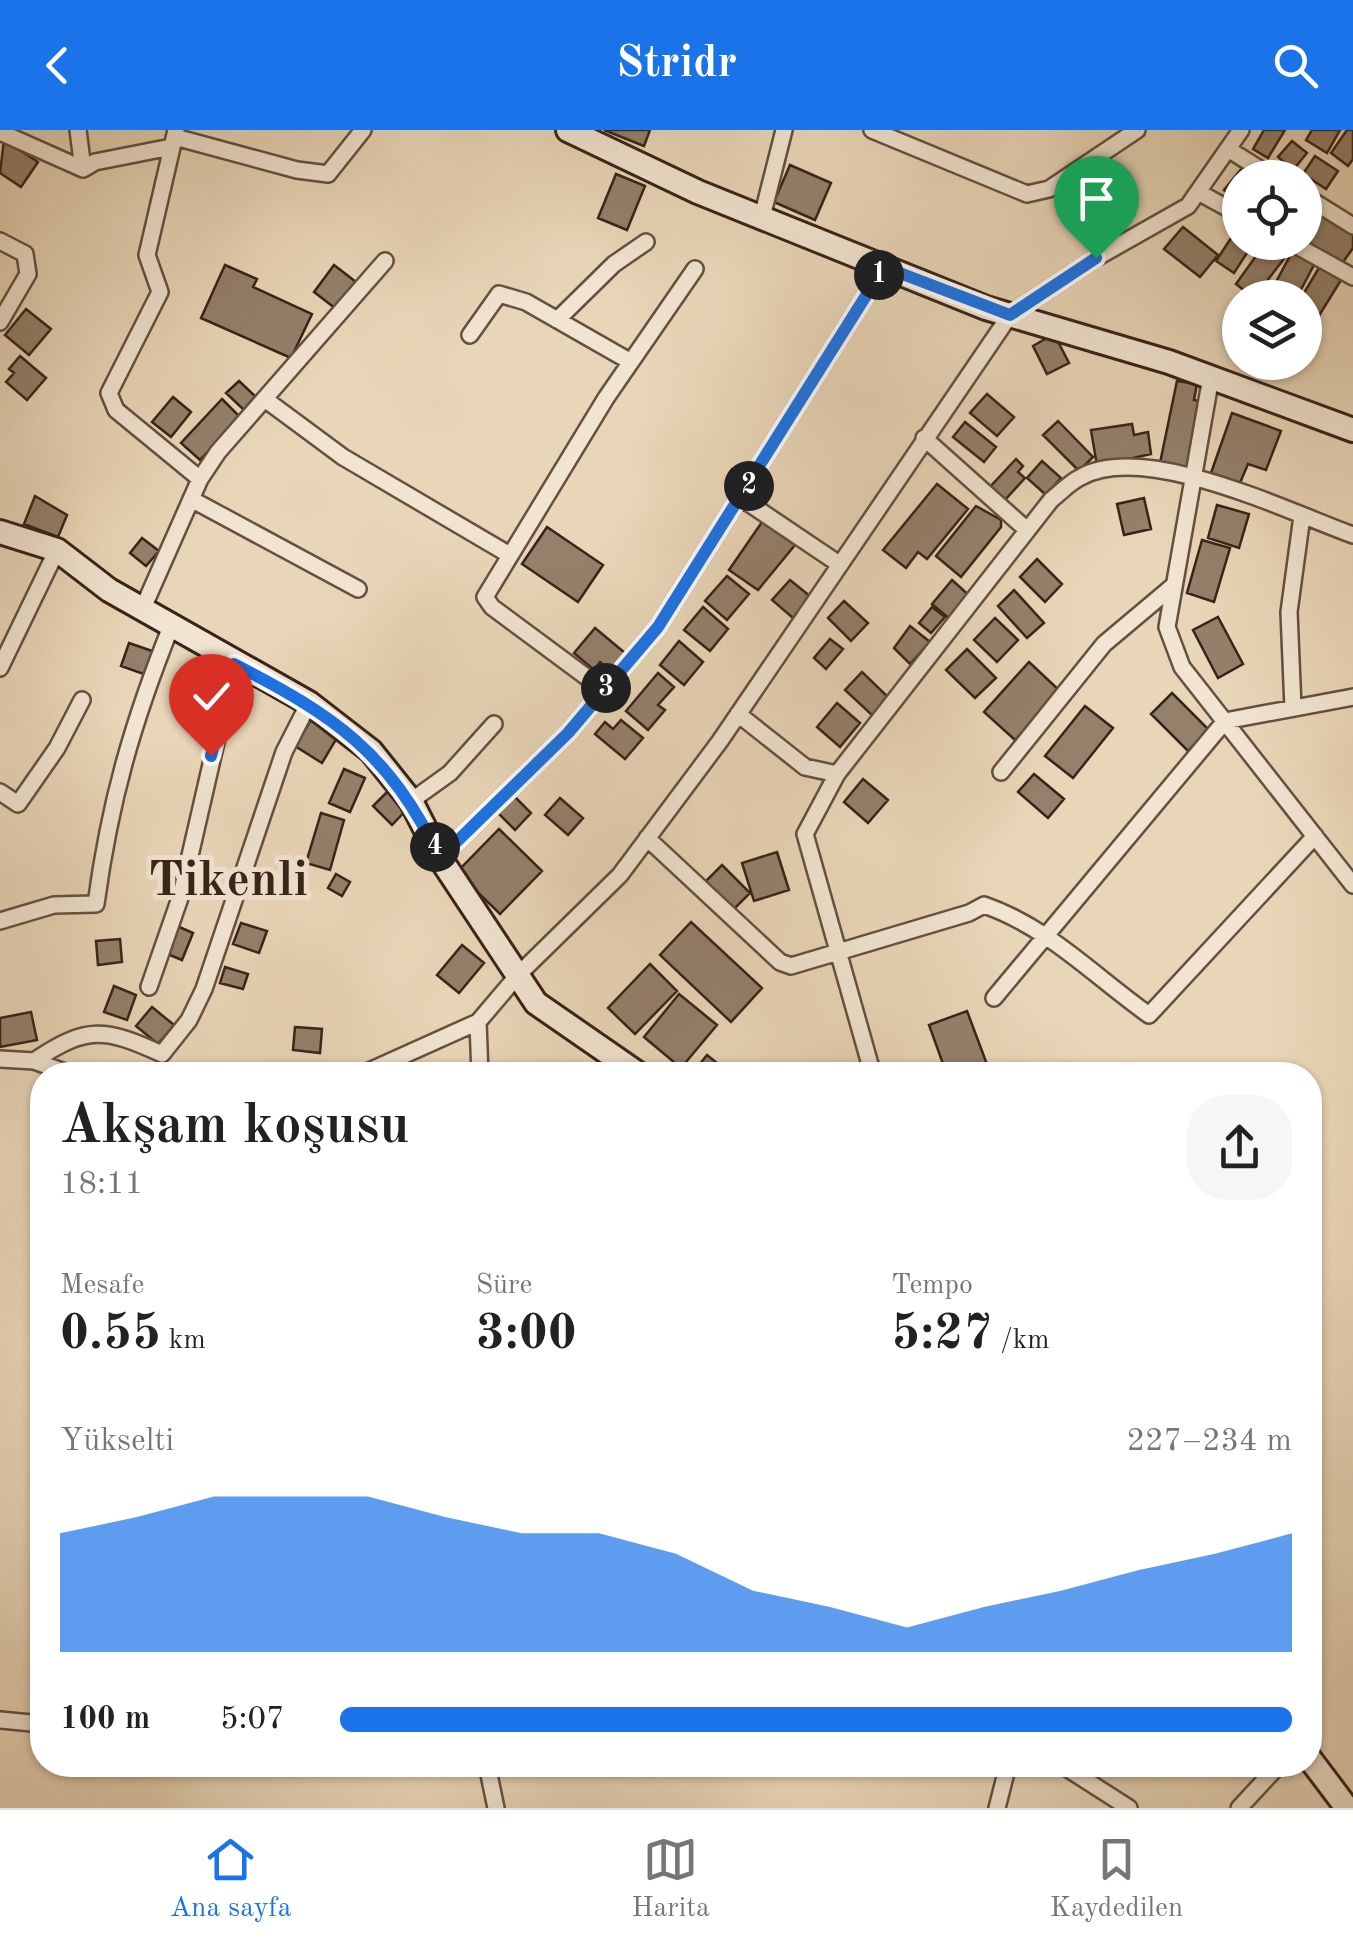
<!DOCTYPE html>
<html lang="tr">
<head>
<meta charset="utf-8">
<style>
	body { margin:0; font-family:"Old Standard TT",serif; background:#f6f6f6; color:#222; height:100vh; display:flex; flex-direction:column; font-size:38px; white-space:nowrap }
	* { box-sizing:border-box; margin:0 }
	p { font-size:32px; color:#767676 }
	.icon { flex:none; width:55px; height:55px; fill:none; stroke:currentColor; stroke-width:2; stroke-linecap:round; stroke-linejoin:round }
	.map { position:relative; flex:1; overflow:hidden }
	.drawer { position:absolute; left:30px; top:932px; width:1292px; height:715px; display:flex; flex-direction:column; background:#fff; border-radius:40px; box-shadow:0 2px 8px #0004 }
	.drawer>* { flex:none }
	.tools { position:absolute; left:1222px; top:30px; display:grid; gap:20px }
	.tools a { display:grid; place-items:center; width:100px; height:100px; border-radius:50%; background:#fff; box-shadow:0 2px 8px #0004; font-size:50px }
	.pin { position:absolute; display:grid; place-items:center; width:85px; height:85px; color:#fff; margin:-102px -42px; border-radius:50% 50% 50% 0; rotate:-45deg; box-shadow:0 0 10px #0007 }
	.pin .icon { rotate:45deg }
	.km { position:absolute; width:50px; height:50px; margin:-25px; border-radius:50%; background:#222; color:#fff; font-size:28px; line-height:50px; text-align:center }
	.round { display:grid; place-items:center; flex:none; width:105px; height:105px; border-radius:40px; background:#f6f6f6 }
	.headline { display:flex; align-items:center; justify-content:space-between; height:170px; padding:0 30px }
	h1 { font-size:55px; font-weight:600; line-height:75px }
	.figures { display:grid; grid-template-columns:repeat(3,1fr); gap:15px; height:170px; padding:10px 30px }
	.figures div { display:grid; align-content:center }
	.figures b { font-size:50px; font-weight:600 }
	.figures small { font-size:28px; font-weight:400 }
	.figures p { font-size:28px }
	.chart { height:280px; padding:20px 30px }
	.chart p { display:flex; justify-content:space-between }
	.chart svg { width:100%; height:180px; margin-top:10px; fill:#1a73e8; opacity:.7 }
	ul { padding:0 30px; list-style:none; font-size:32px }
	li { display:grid; grid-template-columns:160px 120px 1fr; align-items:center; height:75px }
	li i { height:25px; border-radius:12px; background:#1a73e8 }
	header { display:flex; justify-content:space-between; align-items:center; height:130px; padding:0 30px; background:#1a73e8; color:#fff; font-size:45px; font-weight:600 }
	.tab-bar { display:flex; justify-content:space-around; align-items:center; height:140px; border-top:2px solid #e0e0e0; background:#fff; font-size:28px; color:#767676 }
	.tab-bar a { display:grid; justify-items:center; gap:5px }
	.tab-bar .active { color:#1a73e8 }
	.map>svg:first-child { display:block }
</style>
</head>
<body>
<header><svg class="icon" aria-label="back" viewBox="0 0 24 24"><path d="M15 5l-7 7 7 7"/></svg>Stridr<svg class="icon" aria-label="search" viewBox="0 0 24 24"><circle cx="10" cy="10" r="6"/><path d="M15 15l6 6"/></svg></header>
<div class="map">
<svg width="1353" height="1678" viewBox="0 0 1353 1678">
	<rect width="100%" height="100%" fill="#e9d6b8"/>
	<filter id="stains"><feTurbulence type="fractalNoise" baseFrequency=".002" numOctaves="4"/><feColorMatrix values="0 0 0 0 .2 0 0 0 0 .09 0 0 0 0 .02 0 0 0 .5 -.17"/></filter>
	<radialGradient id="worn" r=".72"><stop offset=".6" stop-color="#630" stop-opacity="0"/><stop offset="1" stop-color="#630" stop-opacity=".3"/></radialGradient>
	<!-- building -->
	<path fill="#94806b" stroke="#382318" stroke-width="2.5" d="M604,0h46l-6,16z
		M1264,0h21l-17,28 -15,-9z
		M1312,0h28l-13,23 -21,-13z
		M1347,0h6v29l-5,7 -17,-13z
		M4,10l34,22 -17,25 -21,-14z
		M1292,11l15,12 -14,17 -15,-13z
		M1315,26l23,15 -12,18 -23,-15z
		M790,35l41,18 -16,37 -41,-18z
		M1243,37l13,11h-16l-2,23 -14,-11z
		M616,44l29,12 -18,44 -29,-12z
		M1305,73l48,32v13l-12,17 -36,-25z
		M1183,97l35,28 -18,22 -36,-28z
		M1237,99l3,13h14l-20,31 -18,-12z
		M1266,112l20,14 -32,42 -18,-14z
		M1292,122l23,11 -17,32 -23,-11z
		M225,135l32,14 -4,8 59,27 -21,44 -90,-40z
		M334,135l26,20 -20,27 -26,-20z
		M1320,136l21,14 -29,47 -7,-4v-25h-4z
		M26,179l25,20 -22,26 -24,-20z
		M1054,204l15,29 -22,11 -14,-28z
		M20,226l26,22 -19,22 -21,-18 8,-9 -5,-4z
		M239,251l18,17 -12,13 -19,-18z
		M1177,251l20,3 -3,16 5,1 -12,67 -27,-5z
		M987,264l27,23 -17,19 -27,-23z
		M173,267l18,15 -20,25 -19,-15z
		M222,269l18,18 -40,43 -19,-17z
		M1232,283l49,18 -15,39 -18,-6 -8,19 -29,-10z
		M1058,291l35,36 -14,14 -36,-36z
		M965,292l31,25 -12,15 -31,-25z
		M1132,294l2,11 14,-3 3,22 -54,12 -6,-36z
		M1016,329l7,7 -5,6 7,6 -21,23 -15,-13z
		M1042,331l19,17 -15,17 -19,-17z
		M937,354l31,25 -41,50 -9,-7 -12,16 -23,-18z
		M35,366l32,19 -9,22 -34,-13z
		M1144,368l7,31 -27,6 -7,-31z
		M1217,375l32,9 -10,34 -31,-10z
		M976,376l25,14v7l-40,50 -25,-21z
		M762,392l33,23 -37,45 -29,-20z
		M547,397l56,38 -25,37 -56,-38z
		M142,408l17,13 -13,15 -16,-13z
		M1202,410l28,8 -16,54 -27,-9z
		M1037,429l25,25 -17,18 -25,-25z
		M727,446l22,18 -22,26 -22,-19z
		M790,450l21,17 -18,21 -21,-18z
		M952,450l19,17 -20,23 -19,-16z
		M1014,460l30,33 -17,15 -29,-32z
		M844,471l24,22 -17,18 -23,-23z
		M703,477l25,22 -18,22 -26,-21z
		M932,477l13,10 -14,16 -12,-10z
		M1218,487l25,47 -25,14 -25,-48z
		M995,488l23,22 -21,22 -23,-22z
		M910,496l20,16 -20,22 -16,-16z
		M595,498l30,25 -15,17 -10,-8 -6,8 -20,-17z
		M830,509l13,10 -17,20 -12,-11z
		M679,511l24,21 -19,23 -24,-20z
		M129,513l29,10 -9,23 -28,-10z
		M967,519l29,29 -21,20 -29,-28z
		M1029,532l31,29 -45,49 -31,-28z
		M862,542l27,26 -16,18 -28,-26z
		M658,543l16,14 -16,18 7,5 -17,20 -22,-19z
		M1172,563l37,37 -21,21 -37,-37z
		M837,573l23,20 -20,24 -23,-20z
		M1085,576l28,22 -40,50 -28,-22z
		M314,585l27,16 -19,32 -27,-17z
		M621,590l22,18 -18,21 -30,-25 10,-12 8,7z
		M344,639l21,9 -15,34 -21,-9z
		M1034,644l30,25 -16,19 -30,-26z
		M863,649l25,21 -20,23 -24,-21z
		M390,659l19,18 -17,18 -19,-19z
		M514,666l17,17 -16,17 -17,-17z
		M560,668l23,20 -15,17 -23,-20z
		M321,683l23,7 -14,50 -24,-7z
		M499,699l43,42 -42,43 -43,-42z
		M777,722l12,38 -35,11 -12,-38z
		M722,735l28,28 -17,17 -28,-28z
		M336,744l14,8 -8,14 -14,-8z
		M691,792l71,66 -31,34 -71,-67z
		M241,793l26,8 -8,22 -26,-9z
		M177,796l16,7 -11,27 -17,-7z
		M120,809l2,23 -24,3 -2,-24z
		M462,815l22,18 -25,30 -22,-18z
		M650,834l27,27 -42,43 -27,-26z
		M225,837l23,7 -5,15 -23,-6z
		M114,856l22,9 -9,25 -23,-8z
		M679,864l38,31 -36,43 -37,-31z
		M152,877l22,18 -16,19 -22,-18z
		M967,881l24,64h-44l-18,-50z
		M31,882l6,28 -37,7v-29z
		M295,897l27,2 -2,24 -27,-3z
		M707,925l25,20h-41z"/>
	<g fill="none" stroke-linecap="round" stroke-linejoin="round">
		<defs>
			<path id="street" d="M78,0l5,39
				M176,0l-29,125 13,37 -51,101 7,17 84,69
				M872,0l155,64 22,-5 88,-59
				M0,2l83,37
				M175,7l122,33 31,4 35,-44
				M1228,19l46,29
				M83,39l12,-7 76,-15
				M1198,62l42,23
				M1305,66l48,30
				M762,87l22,-87
				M0,111l25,13 3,20 -28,48
				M1290,112l63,35
				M557,190l57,-56 32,-22
				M470,205l29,-41 27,8 105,60
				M1211,247l-44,250 15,40 171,218
				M266,270l77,57 165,97
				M924,308l103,92
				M741,368l98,66
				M191,369l167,90
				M143,478l57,-129 18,-27 167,-191
				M0,538l57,-118
				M604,560l-112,-83 -7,-10 121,-199 89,-129
				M1293,578l-4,-96 13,-96
				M738,584l67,53 32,7 214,-274c9,-7 19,-18 30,-23 64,-36 208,35 272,58
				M1001,642l103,-128 69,-58
				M837,644l-32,60 68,241
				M0,662l18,12 39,-56 25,-48
				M411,671l39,-28 44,-49
				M647,708l133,124 11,4 178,-53 15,-8c64,22 110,71 165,110l166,-179
				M440,728l128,-125 90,-106 226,-360
				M0,791l54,-16 42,-1c14,-104 37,-183 76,-280
				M149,857l32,-92 53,-231
				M994,868l231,-277 128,-24
				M478,892l2,53
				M0,929l34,2 39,14
				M34,931c53,-36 71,-33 128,-7l27,-34 15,-31 80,-237 25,-49
				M360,945l118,-53 40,-47 102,-100 100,-134 290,-426 86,-57 92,-52 53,-76
				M0,1590l42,4
				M487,1635l9,43
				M1062,1635l67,43
				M997,1678l11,-43
				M1239,1678l40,-43"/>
			<path id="secondary" d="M568,0l130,62 288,116 183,54 184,68
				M0,402l57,18 52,40 200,113 62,48 40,50 29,57 96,145 104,72
				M1310,1629l37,49"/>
		</defs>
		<!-- street casing -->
		<use href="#street" stroke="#645040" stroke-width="20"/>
		<!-- secondary casing -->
		<use href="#secondary" stroke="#382318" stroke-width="28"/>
		<!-- street -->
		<use href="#street" stroke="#f1e4d1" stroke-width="15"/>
		<!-- secondary -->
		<use href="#secondary" stroke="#f1e4d1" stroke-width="22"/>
	</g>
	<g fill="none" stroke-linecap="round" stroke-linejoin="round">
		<defs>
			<path id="route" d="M211,626l23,-92c101,52 155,88 206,194l128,-125 90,-106 226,-360 126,48 86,-57"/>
		</defs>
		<!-- route casing -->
		<use href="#route" stroke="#fff" stroke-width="20"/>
		<!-- route -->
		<use href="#route" stroke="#1a73e8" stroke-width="12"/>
	</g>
	<g text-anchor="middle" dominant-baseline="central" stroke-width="10" stroke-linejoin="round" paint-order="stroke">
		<!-- district labels -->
		<g font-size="50" font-weight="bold" fill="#382318" stroke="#f1e4d1">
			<text x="228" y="752">Tikenli</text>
		</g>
	</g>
	<rect width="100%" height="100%" filter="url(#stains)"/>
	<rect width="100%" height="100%" fill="url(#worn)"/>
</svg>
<div class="tools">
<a><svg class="icon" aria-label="locate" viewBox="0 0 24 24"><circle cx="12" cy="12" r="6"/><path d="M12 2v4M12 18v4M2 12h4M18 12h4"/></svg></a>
<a><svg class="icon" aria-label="layers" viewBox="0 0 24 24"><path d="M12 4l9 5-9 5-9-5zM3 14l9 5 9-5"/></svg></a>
</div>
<div class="pin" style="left:1096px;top:128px;background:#1e9e55"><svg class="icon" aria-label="arrive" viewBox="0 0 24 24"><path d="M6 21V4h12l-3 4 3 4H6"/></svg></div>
<div class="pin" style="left:211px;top:626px;background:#d93025"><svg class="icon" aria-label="check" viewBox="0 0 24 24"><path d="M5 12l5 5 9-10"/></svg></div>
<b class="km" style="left:879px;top:145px">1</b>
<b class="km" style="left:749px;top:356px">2</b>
<b class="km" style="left:606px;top:558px">3</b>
<b class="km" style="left:435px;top:717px">4</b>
<section class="drawer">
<div class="headline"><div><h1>Akşam koşusu</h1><p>18:11</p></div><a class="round"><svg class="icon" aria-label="share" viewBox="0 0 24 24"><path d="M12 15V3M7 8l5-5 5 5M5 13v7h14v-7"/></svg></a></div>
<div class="figures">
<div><p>Mesafe</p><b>0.55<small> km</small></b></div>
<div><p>Süre</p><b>3:00</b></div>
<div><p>Tempo</p><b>5:27<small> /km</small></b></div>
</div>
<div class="chart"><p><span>Yükselti</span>227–234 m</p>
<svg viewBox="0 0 160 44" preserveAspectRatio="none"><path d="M0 44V15L10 11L20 6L30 6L40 6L50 11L60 15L70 15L80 20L90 29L100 33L110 38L120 33L130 29L140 24L150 20L160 15V44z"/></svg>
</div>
<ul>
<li><b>100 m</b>5:07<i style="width:100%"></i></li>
</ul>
</section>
</div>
<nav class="tab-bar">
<a class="active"><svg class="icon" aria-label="home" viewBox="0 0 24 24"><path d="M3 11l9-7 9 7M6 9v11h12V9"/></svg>Ana sayfa</a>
<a><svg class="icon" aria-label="map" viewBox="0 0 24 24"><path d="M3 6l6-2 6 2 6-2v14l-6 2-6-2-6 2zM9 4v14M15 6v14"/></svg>Harita</a>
<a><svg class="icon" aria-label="saved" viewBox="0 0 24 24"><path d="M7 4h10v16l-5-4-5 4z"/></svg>Kaydedilen</a>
</nav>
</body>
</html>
